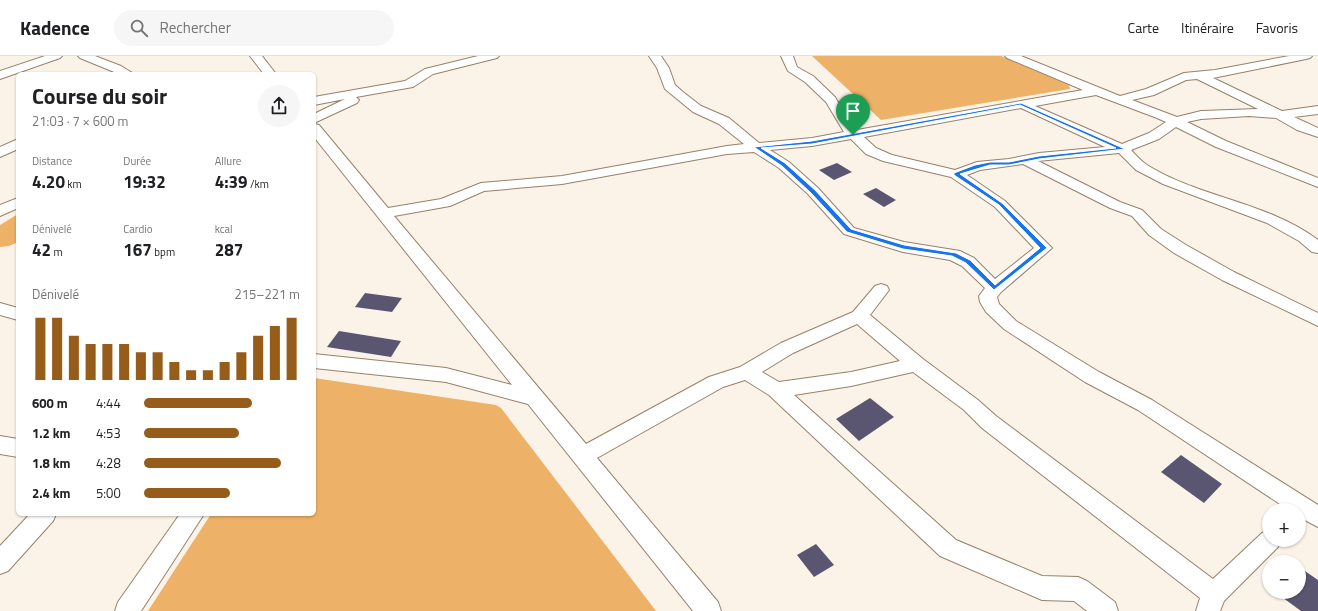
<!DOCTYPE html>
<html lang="fr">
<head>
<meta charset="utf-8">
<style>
	body { margin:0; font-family:"Titillium Web",sans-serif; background:#f6f6f6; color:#202124; height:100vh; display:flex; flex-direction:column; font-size:15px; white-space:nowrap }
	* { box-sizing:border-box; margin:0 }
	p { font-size:13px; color:#757577 }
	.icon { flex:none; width:22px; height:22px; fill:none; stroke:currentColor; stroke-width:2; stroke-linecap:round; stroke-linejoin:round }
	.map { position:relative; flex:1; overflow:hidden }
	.details { position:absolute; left:16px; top:16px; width:300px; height:444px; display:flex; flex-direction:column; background:#fff; border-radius:6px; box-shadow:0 1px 3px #0004 }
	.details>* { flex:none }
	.buttons { position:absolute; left:1262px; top:447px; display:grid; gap:8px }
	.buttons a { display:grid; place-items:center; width:44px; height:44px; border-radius:50%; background:#fff; box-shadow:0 1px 3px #0004; font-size:20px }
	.pin { position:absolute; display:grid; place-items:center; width:34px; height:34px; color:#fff; margin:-41px -17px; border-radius:50% 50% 50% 0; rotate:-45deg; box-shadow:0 0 4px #0007 }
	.pin .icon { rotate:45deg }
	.round { display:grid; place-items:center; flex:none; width:42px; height:42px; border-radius:21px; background:#f6f6f6 }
	.summary { display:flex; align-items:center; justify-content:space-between; height:68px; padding:0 16px }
	h1 { font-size:22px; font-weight:700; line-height:30px }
	.metrics { display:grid; grid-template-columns:repeat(3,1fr); gap:6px; height:68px; padding:4px 16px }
	.metrics div { display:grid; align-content:center }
	.metrics b { font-size:17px; font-weight:700 }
	.metrics small { font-size:11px; font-weight:400 }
	.metrics p { font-size:11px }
	.chart { height:112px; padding:8px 16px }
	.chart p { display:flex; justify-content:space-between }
	.chart svg { width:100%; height:72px; margin-top:4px; stroke:#965c1a; stroke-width:6 }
	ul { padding:0 16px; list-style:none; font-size:13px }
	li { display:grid; grid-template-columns:64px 48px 1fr; align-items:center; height:30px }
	li i { height:10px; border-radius:5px; background:#965c1a }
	header { display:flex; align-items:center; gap:24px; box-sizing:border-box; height:56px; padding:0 20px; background:#fff; border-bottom:1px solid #e0e0e0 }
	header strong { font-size:19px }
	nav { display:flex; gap:22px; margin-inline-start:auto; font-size:14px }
	.search { width:280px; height:36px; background:#f6f6f6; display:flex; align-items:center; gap:10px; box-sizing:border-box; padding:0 14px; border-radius:22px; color:#757577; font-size:15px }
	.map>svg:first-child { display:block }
</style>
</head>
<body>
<header>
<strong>Kadence</strong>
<div class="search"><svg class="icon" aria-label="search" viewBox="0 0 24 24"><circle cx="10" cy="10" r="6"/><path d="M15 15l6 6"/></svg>Rechercher</div>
<nav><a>Carte</a><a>Itinéraire</a><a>Favoris</a></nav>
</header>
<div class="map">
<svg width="1318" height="555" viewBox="0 0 1318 555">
	<rect width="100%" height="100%" fill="#fcf3e8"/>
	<!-- forest -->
	<path fill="#edb167" d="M812,0h189l68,29 1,4 -189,31z
		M18,158v28l-9,4 -9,1v-22z
		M314,322l182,27 5,3 155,203h-508l63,-97h103z"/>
	<!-- building -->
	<path fill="#5a5671" d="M837,107l15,9 -18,8 -15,-10z
		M876,132l20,12 -12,7 -21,-13z
		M365,237l37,5 -10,14 -37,-5z
		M339,275l62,10 -10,16 -64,-10z
		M870,342l24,19 -35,24 -23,-22z
		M1181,399l41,29 -18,19 -43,-31z
		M816,488l18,21 -20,12 -17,-22z
		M1299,511l19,13v31h-17l-26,-19h24z"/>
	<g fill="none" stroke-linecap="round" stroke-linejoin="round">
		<defs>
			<path id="minor" d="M45,0h17l-2,2 -60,21v-8z
				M78,0h17l26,10 13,8h-15l-39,-16z
				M250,0h12l14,18h-12z
				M478,0h21l-2,2 -64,16 -20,13 -57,10 3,3 -2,3 -43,20v-9l31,-15 -31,6v-8l91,-16 20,-12z
				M649,0h12l8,12 6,17 8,7 18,14 28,12 30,25 53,-5 32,-6 -18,-30 -21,-20 -17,-11 -7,-15h12l4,11 16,9 22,21 17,29 5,4 226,-40 -76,-32 -2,-2h16l99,40 26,-7 38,-16 31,-3 74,-14h23l-2,2 -4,1 -93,19 69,33 36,-5v8l-24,3 24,11v9l-21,-7 -21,-12 -27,-2 -48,3 -14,3 39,19 92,37v9l-102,-40 -40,-20 -17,12 -28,11c5,5 10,11 16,15 53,33 121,37 171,75v13l-6,-1 -13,-11 -32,-18 -104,-39 -27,-14 -17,-17 -81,8 82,41 22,8 19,19 25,16 48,27 84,41v13l-96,-46 -48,-27 -25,-18 -17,-19 -22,-8 -87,-44 -43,6 -13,5 38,26 47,47 -51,44 -4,5 2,7 17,17 83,51 53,28 166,105v22l-19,-10v-7h-10l-151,-100 -53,-28 -81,-53 -18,-17 -6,-10 -1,-6 6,-8 -23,-22 -12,-6 -47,-8 -59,-18 -36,-40 -29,-26 -25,-16 -27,2 -165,30 -78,7 -34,15 -56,10 192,228 123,-67 31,-10 41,-24 72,-31 22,-26 6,-2 6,2 2,4 -19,25 53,44 55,41 18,16 217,163 49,-46 7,-3v10h12l-3,7 -54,54 -4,10h-24l4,-13 -218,-170 -18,-18 -51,-38 -62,14 -57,9 162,145 86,36 36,1 9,4 28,21 3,9h-31l-13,-10 -32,-1 -102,-44 -171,-161 -24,-15 -22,7 -126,71 121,144 3,9h-28l-165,-207 -82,-22 -132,-14v-14l132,14 66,17 -198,-248v-13l5,1 69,83 53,-9 40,-16 81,-7 165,-30 17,-2 -25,-20 -26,-12 -28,-23 -8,-21zM1197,23l61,30 -57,2 -24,6 -45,-17 22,-5 32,-15zM1096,39l61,23 9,4 -17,11 -27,11 -87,-38zM1021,52l84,39 -66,6 -30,6 -32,3 -22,8 -63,-15 -16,-7 -12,-11zM851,83l15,15 17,7 68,16 44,30 39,41 -39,31 -21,-21 -14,-7 -56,-9 -50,-14 -36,-40 -29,-26 -19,-12 42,-4zM857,268l43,37 -49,11 -72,10 -17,-10 31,-19z
				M18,83v10l-18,8v-10z
				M18,142v10l-18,8v-11z
				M0,247l18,5v12l-18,-5z
				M0,380l18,3v18l-18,-3z
				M30,458h26l-3,7 -45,50 -8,3v-28z
				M180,458h24l-63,97h-26l3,-9z"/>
		</defs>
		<!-- minor casing -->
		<use href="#minor" stroke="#968169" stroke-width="2"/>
		<!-- minor -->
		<use href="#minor" fill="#fff" fill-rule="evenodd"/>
	</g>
	<!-- route -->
	<path fill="#1a73e8" stroke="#fff" fill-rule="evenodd" d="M1021,47l104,46 -86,10 -30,6h-19l-30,9 42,29 45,45 -53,42 -28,-27 -14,-7 -49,-7 -56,-17 -36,-39 -29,-27 -28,-19 58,-6zM1020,49l96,43 -77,8 -30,6h-19l-15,3 -21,8v2l45,30 41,43 -45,37 -25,-25 -14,-7 -52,-8 -53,-16 -36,-39 -30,-27 -24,-15 51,-4z"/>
</svg>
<div class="buttons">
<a>+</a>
<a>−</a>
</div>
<div class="pin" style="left:853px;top:79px;background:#1e9e55"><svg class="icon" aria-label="arrive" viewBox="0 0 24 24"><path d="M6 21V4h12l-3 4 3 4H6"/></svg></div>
<section class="details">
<div class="summary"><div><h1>Course du soir</h1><p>21:03 · 7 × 600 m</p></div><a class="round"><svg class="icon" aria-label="share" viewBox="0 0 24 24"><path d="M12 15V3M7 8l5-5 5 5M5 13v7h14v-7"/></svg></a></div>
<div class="metrics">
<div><p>Distance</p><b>4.20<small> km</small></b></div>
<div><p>Durée</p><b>19:32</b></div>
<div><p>Allure</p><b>4:39<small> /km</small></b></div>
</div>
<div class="metrics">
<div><p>Dénivelé</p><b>42<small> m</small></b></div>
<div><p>Cardio</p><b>167<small> bpm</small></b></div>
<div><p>kcal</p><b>287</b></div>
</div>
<div class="chart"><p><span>Dénivelé</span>215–221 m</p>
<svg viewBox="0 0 160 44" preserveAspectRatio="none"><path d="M5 44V6M15 44V6M25 44V17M35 44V22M45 44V22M55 44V22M65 44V27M75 44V27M85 44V33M95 44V38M105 44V38M115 44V33M125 44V27M135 44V17M145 44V11M155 44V6"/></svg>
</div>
<ul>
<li><b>600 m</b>4:44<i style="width:69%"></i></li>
<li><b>1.2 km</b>4:53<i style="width:61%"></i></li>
<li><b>1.8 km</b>4:28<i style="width:88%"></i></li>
<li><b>2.4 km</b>5:00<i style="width:55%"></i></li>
</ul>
</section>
</div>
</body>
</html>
